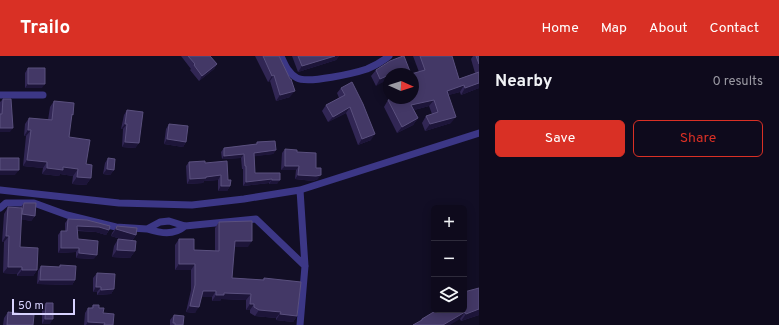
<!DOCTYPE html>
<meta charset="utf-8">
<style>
:root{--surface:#0e0a1c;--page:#1c1829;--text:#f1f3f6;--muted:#9b9aa3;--line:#2e2b3b;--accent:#d93025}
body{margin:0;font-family:Overpass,sans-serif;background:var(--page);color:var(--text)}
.controls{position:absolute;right:12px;bottom:12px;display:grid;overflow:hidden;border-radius:6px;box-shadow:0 2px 10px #0003}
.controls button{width:36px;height:36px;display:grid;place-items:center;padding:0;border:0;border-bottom:1px solid var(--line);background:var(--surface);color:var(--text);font:20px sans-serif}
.compass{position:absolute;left:383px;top:12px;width:36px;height:36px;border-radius:50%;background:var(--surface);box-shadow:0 2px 10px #0003;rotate:93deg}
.scale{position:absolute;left:12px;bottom:10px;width:63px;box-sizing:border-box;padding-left:4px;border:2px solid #d8d2ff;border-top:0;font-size:11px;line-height:14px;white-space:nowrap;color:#d8d2ff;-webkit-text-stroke:3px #120e25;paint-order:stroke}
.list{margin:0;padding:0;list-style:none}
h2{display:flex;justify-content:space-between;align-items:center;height:52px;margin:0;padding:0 16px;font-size:17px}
h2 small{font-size:13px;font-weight:400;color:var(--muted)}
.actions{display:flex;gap:8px;padding:12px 16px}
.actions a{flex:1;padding:9px 0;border:1px solid var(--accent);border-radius:6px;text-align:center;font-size:14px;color:var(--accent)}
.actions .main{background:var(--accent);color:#fff}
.icon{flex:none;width:22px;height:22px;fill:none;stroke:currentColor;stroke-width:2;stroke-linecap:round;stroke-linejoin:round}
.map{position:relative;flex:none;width:479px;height:269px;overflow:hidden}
header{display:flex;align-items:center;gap:24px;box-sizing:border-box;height:56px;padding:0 20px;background:var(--accent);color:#fff}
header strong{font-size:19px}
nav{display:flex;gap:22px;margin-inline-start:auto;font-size:14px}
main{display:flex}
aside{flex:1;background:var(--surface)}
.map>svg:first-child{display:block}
</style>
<header>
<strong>Trailo</strong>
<nav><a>Home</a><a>Map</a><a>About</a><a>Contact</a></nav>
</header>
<main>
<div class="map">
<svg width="479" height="269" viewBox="0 0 479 269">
<rect width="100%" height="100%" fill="#120e25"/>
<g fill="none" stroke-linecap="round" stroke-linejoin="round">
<path stroke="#3c3786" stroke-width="7" d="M 281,0 C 285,9 288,17 297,22 C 308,28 355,17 367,13 C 374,10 383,5 389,0
M 0,39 L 43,39
M 0,134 L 119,147 L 192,149 L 244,143 L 300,134 L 479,77
M 300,134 L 305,210 L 300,269
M 0,152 L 6,147 L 34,147 L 67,159 L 116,171 L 147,173 L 160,166 L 169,165 L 185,170 L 256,163 L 305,210
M 147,173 C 161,177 173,180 185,170"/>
</g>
<path fill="#312654" d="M 181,0 L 210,0 L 217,8 L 214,13 L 199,25 L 190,14 L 191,13 Z
M 255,0 L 279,0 L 290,41 L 276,45 L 270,25 L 268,26 Z
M 292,0 L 339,0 L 336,4 L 298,16 Z
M 413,0 L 452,0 L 459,23 L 475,17 L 471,3 L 473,0 L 479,0 L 479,32 L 461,39 L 460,36 L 448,39 L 451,67 L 425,75 L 422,67 L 426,60 L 432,58 L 429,50 L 414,54 L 418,62 L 413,69 L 397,77 L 384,51 L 388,44 L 413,42 L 413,18 L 389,18 L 376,30 L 371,20 L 376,14 L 411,18 L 419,16 Z
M 28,12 L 42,32 L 25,32 L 25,17 Z
M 341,32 L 371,84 L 358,89 L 346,57 L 328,66 L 322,55 L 326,49 L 339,42 L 337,37 Z
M 3,43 L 10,76 L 0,76 L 0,46 Z
M 54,45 L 73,59 L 71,61 L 69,81 L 86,108 L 91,122 L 86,129 L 72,128 L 73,120 L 60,118 L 59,120 L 42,118 L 43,112 L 23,110 L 26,80 L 24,80 L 25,68 L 29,62 L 48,64 L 50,51 Z
M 127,54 L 139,87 L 135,92 L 122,91 L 123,73 L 121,73 L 124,59 Z
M 169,68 L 186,86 L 183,91 L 164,88 L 166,73 Z
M 257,86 L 276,94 L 273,98 L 254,100 L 255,117 L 280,117 L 277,128 L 269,128 L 269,127 L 243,130 L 243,113 L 242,113 L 241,102 L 222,103 L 221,96 L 224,92 L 256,89 Z
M 285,93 L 297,96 L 316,112 L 318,123 L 313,125 L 295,123 L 296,114 L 281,114 L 282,97 Z
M 108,102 L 114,114 L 110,119 L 103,118 L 105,107 Z
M 189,106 L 205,107 L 228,124 L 230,130 L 227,135 L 218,135 L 218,124 L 204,125 L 203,127 L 187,128 L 186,110 Z
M 24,147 L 35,160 L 31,165 L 21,163 L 20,191 L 37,214 L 33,220 L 17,220 L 17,218 L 3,217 L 4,186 L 2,186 L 4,158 L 8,151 L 20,152 Z
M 68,163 L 109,174 L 106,179 L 96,176 L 77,175 L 78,183 L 94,203 L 76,202 L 76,196 L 58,197 L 58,179 L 61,175 L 65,175 L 65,167 Z
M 219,166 L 248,191 L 234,191 L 232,222 L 262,224 L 264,222 L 297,260 L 293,266 L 276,264 L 276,262 L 255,260 L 250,257 L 250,254 L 246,254 L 246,244 L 221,243 L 220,245 L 212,245 L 212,241 L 201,241 L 195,257 L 186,256 L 191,234 L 191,214 L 175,214 L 175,189 L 179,183 L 194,194 L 215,195 L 215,172 Z
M 117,170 L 136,179 L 132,185 L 135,195 L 130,202 L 112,201 L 114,190 L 118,183 L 124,184 L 111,180 L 112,177 Z
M 60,209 L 75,224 L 72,229 L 37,228 L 38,215 L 41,210 L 59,211 Z
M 97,217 L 114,233 L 111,238 L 97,239 L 97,236 L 93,236 L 93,222 Z
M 479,232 L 479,259 L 461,265 L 460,263 L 420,265 L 422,263 Z
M 46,247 L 50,268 L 42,268 L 42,252 Z
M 93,249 L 99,252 L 113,269 L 84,269 L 85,257 L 88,252 L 91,252 Z
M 8,256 L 33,269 L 3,269 L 4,262 Z
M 174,259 L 183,269 L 170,269 L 170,264 Z"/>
<path fill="#1d1539" d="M 335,0 L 339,0 L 336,4 L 298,16 L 302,10 Z
M 217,8 L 214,13 L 199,25 L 202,20 Z
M 274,19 L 270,25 L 268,26 L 272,20 Z
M 389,19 L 389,23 L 376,30 L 380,23 Z
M 479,27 L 479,32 L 461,39 L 465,32 Z
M 28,28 L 45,28 L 42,32 L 25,32 Z
M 464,29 L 460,36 L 442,41 L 447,35 Z
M 295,35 L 290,41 L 276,45 L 280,39 Z
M 434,44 L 429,50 L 407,56 L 411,49 Z
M 350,51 L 346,57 L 328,66 L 333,61 Z
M 456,61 L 451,67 L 425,75 L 430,68 Z
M 418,62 L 413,69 L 397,77 L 402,71 Z
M 125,68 L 127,68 L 123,73 L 121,73 Z
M 0,72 L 13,72 L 10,76 L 0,76 Z
M 28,74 L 31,74 L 26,80 L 24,80 Z
M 375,78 L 371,84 L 358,89 L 362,83 Z
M 167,83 L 186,86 L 183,91 L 164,88 Z
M 125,86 L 139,87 L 135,92 L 122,91 Z
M 276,94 L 273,98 L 251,101 L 254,97 Z
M 244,98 L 241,102 L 222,103 L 224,100 Z
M 27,104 L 47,106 L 43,112 L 23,110 Z
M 285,110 L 299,110 L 296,114 L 281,114 Z
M 63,111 L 78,113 L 73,120 L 60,118 L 59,120 L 42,118 L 47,112 Z
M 107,113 L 114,114 L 110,119 L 103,118 Z
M 0,114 L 19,114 L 15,119 L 0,119 Z
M 221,119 L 218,124 L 204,125 L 203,127 L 187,128 L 190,123 Z
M 298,119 L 321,119 L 318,123 L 313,125 L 295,123 Z
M 77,121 L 91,122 L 86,129 L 72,128 Z
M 272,123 L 269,127 L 243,130 L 246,126 Z
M 272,124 L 280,124 L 277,128 L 269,128 Z
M 221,130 L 230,130 L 227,135 L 218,135 Z
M 22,158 L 35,160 L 31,165 L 19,163 Z
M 77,170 L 99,171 L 109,174 L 106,179 L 96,176 L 74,174 Z
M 116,173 L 136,179 L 131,186 L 111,180 Z
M 6,180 L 9,180 L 4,186 L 2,186 Z
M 235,185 L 252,185 L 248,191 L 230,191 Z
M 61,192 L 79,192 L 76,196 L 58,197 Z
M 117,194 L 135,195 L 130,202 L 112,201 Z
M 79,197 L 97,199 L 94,203 L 76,202 Z
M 179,208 L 195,208 L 191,214 L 175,214 Z
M 8,211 L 22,211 L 17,218 L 3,217 Z
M 22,214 L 37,214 L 33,220 L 17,220 Z
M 40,224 L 75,224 L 72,229 L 37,228 Z
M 96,231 L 101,231 L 97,236 L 93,236 Z
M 114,233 L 111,238 L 97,239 L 101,234 Z
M 203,235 L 216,235 L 212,241 L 198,241 Z
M 224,237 L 251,238 L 246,244 L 221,243 L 220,245 L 212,245 L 216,239 Z
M 250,248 L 254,248 L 250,254 L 246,254 Z
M 190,250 L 199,251 L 195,257 L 186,256 Z
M 479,253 L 479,259 L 461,265 L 466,258 Z
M 259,254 L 281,256 L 276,262 L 255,260 Z
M 465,256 L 460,263 L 450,269 L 443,269 Z
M 280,258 L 297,260 L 293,266 L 276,264 Z
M 45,263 L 53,263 L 50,268 L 42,268 Z
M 88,266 L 105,267 L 103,269 L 86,269 Z"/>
<path fill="#433866" stroke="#5a507e" d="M 188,0 L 210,0 L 217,8 L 202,20 L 194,9 L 195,8 Z
M 263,0 L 279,0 L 290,23 L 291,23 L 295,35 L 280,39 L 274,19 L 272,20 Z
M 298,0 L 335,0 L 302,10 Z
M 403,0 L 404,0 L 411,18 L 425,14 L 420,0 L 452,0 L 459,23 L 479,16 L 479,27 L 465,32 L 464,29 L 447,35 L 456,61 L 430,68 L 426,60 L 438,56 L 434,44 L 411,49 L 418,62 L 402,71 L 388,44 L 393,42 L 413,42 L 413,18 L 395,18 L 394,16 L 391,18 L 389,18 L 389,19 L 380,23 L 376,14 L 390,5 Z
M 476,0 L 479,0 L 479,8 Z
M 28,12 L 45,12 L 45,28 L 28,28 Z
M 352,26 L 363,48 L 375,78 L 362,83 L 350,51 L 333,61 L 326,49 L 345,39 L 341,32 Z
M 3,43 L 11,43 L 13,72 L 0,72 L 0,58 L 2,58 Z
M 54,45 L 74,47 L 73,59 L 72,58 L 69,81 L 90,84 L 86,108 L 92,109 L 91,122 L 77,121 L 78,113 L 63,111 L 63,114 L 47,112 L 47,106 L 27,104 L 31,74 L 28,74 L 29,62 L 52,64 Z
M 127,54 L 143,56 L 139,87 L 125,86 L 127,68 L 125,68 Z
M 169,68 L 188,70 L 186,86 L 167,83 Z
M 275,85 L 276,94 L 254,97 L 255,117 L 280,117 L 280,124 L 272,124 L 272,123 L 246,126 L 246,110 L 245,110 L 244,98 L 224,100 L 224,92 L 257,88 L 257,86 Z
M 285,93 L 297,94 L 297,96 L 316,97 L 316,112 L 321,112 L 321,119 L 316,120 L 298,119 L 299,110 L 285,110 Z
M 0,102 L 19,102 L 19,114 L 0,114 Z
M 108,102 L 115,103 L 114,114 L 107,113 Z
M 205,105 L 205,107 L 227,105 L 228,124 L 231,124 L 230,130 L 221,130 L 221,119 L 206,121 L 206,122 L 190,123 L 189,106 Z
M 24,147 L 36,147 L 35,160 L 22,158 Z
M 8,151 L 22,152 L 20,191 L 38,192 L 37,214 L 22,214 L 22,211 L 8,211 L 9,180 L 6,180 Z
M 68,163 L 87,164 L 110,170 L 109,174 L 99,171 L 77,170 L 78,183 L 98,185 L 97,199 L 79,197 L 79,192 L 61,192 L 61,175 L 67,175 Z
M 252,165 L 252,185 L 235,185 L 232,222 L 264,224 L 264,222 L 301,226 L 297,260 L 280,258 L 281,256 L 259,254 L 254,251 L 254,248 L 250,248 L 251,238 L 224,237 L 224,239 L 216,239 L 216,235 L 203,235 L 199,251 L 190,250 L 195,229 L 195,208 L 179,208 L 179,183 L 194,183 L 194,194 L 219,195 L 219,166 Z
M 117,170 L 137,172 L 136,179 L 116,173 Z
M 118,183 L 136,185 L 135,195 L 117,194 Z
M 60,209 L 76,210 L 75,224 L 40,224 L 41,210 L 60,211 Z
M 97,217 L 115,218 L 114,233 L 101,234 L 101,231 L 96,231 Z
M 479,232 L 479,253 L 466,258 L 465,256 L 443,269 L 413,269 L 422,264 L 422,263 L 437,254 L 464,254 L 464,236 Z
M 46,247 L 53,247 L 53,263 L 45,263 Z
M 93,249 L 99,249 L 99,252 L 104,252 L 103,257 L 114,258 L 113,269 L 104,269 L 105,267 L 88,266 L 88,252 L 93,252 Z
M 8,256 L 34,259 L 33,269 L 7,269 Z
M 174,259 L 184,260 L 183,269 L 175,269 L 175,267 L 173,267 Z"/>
</svg>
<div class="controls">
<button>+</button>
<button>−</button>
<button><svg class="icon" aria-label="layers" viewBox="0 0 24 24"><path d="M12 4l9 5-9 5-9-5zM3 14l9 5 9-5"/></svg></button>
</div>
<svg class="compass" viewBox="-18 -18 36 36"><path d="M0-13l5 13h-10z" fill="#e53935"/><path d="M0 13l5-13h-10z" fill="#9b9aa3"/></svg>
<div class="scale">50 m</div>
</div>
<aside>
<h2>Nearby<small>0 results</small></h2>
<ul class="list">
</ul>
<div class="actions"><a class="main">Save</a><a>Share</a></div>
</aside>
</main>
